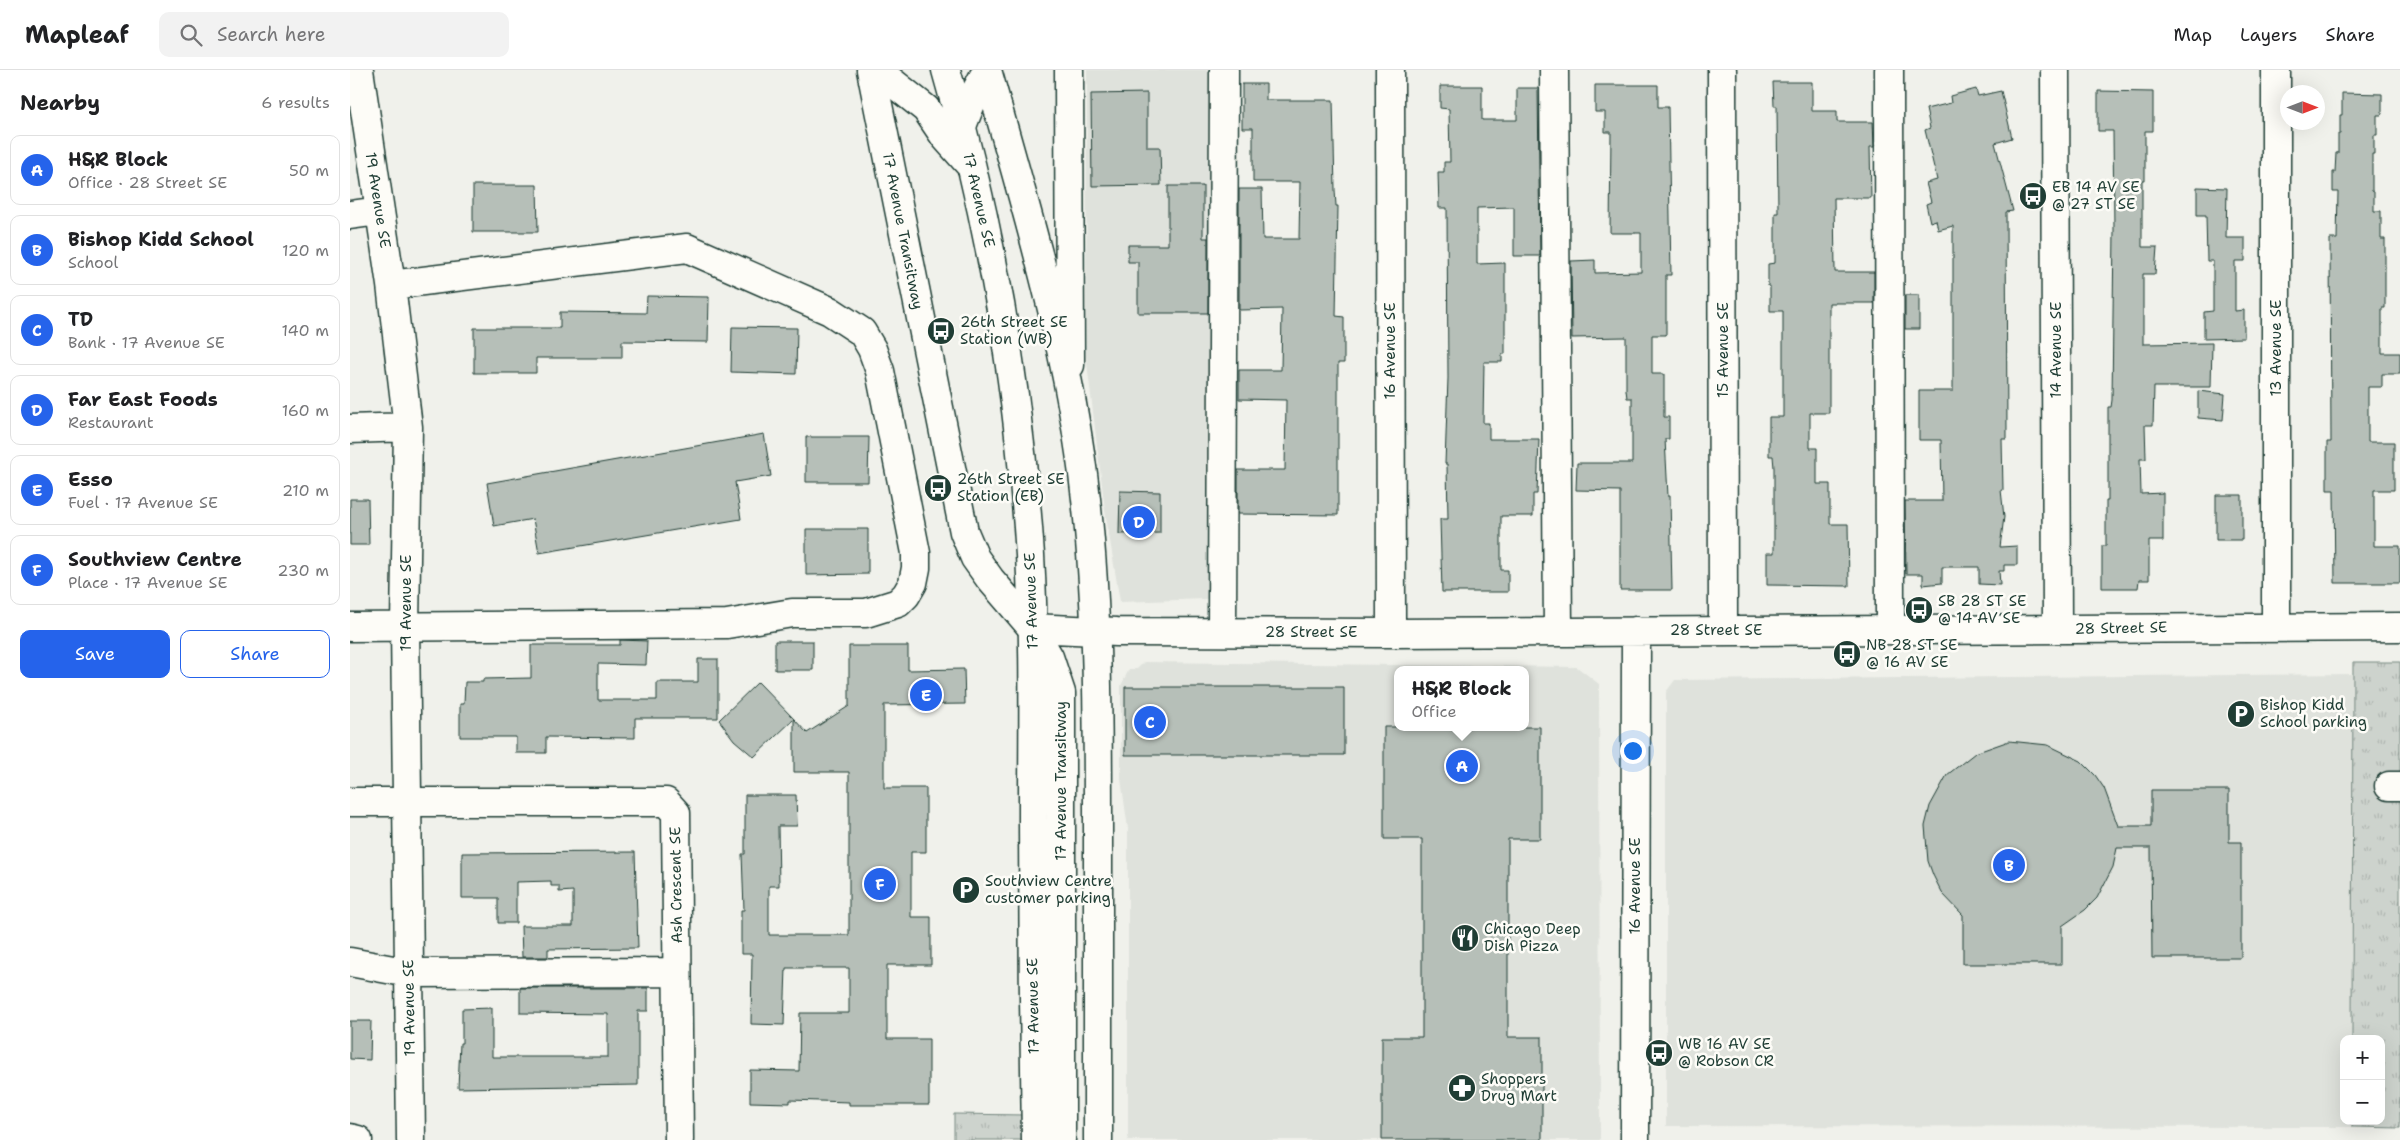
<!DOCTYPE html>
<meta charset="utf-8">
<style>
:root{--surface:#fff;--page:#f2f2f2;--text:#202124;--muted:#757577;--line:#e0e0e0;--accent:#2563eb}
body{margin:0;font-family:"Shantell Sans",sans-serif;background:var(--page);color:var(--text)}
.controls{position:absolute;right:15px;bottom:15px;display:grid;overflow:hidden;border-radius:10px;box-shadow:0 5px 20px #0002}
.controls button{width:45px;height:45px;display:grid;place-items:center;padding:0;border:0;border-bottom:1px solid var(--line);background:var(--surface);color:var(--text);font:25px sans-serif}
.compass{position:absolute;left:1930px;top:15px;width:45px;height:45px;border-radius:50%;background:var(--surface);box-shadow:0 5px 20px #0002;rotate:90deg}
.you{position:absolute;left:1282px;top:680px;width:18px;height:18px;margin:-12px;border:4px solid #fff;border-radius:50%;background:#1a73e8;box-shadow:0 0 0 8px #1a73e833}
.badge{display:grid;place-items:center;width:32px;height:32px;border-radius:50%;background:var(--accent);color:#fff;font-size:16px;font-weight:700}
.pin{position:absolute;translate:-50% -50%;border:2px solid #fff;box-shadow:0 1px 5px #0006}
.popup{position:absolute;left:1044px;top:596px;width:135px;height:65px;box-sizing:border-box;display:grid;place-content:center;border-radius:10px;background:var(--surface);filter:drop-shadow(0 1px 4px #0005);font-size:16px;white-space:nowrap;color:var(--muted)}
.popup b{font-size:19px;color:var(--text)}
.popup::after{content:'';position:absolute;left:50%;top:100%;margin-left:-10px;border:10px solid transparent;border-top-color:var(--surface)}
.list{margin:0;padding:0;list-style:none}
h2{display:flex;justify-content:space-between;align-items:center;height:65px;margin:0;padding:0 20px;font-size:21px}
h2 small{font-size:16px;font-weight:400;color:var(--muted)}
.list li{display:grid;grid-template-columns:32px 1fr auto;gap:15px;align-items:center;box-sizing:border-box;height:70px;margin:0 10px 10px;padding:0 10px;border:1px solid var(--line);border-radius:10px}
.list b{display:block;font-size:19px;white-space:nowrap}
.list p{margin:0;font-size:16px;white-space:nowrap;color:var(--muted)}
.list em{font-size:16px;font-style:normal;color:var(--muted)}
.actions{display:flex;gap:10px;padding:15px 20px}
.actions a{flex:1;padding:11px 0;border:1px solid var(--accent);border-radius:10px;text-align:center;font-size:18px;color:var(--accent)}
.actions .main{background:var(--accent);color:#fff}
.icon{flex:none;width:28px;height:28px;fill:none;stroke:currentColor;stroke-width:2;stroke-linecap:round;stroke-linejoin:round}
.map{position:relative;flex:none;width:2050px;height:1070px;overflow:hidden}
header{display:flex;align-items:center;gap:30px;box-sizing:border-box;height:70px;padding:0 25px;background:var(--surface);border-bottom:1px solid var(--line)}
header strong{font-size:24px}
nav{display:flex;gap:28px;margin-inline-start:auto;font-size:18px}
.search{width:350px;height:45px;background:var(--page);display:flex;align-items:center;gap:12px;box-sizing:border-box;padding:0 18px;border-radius:10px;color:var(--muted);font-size:19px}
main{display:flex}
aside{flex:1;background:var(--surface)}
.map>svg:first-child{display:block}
</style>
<header>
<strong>Mapleaf</strong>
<div class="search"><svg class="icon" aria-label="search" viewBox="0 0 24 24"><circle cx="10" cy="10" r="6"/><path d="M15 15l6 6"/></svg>Search here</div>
<nav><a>Map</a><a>Layers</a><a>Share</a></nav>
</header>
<main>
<aside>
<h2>Nearby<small>6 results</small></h2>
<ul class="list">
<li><span class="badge">A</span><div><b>H&amp;R Block</b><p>Office · 28 Street SE</p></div><em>50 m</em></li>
<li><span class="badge">B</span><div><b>Bishop Kidd School</b><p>School</p></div><em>120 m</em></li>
<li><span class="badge">C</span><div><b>TD</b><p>Bank · 17 Avenue SE</p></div><em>140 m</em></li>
<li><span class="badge">D</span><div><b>Far East Foods</b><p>Restaurant</p></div><em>160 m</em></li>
<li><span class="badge">E</span><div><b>Esso</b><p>Fuel · 17 Avenue SE</p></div><em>210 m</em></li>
<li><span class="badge">F</span><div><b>Southview Centre</b><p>Place · 17 Avenue SE</p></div><em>230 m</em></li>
</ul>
<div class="actions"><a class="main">Save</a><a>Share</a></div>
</aside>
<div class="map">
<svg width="2050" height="1070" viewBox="0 0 2050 1070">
<defs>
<pattern id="grass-tufts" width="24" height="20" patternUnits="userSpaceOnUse" patternTransform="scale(1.25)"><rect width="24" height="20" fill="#cdd3cd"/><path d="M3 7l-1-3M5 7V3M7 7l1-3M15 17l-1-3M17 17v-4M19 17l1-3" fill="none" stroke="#b0b6b1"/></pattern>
</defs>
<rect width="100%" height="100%" fill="#f0f1eb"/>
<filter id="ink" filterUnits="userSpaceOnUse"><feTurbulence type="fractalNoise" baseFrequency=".02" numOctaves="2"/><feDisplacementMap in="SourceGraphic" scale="10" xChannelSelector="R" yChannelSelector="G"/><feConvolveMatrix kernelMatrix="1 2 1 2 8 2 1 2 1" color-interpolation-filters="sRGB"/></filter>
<g filter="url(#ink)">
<path fill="#dfe2dc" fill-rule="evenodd" d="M 737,0 L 874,0 L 885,528 L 770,532 L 755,440 L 736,285 Z
M 794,592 L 1227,597 L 1249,614 L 1250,1070 L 778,1070 L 778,759 L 771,709 L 771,616 L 779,599 L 787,599 ZM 1048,600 L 1176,600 L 1176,657 L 1048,657 Z
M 2003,604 L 2002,969 L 1994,969 L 1994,1051 L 2002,1051 L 2002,1057 L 1316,1056 L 1316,622 L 1325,610 Z"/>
<path fill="url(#grass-tufts)" stroke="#768880" d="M 2003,592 L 2050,592 L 2050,1058 L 2002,1057 L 2002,1051 L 2031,1051 L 2031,969 L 2002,969 Z
M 604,1044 L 675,1045 L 675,1070 L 604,1070 Z"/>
<path fill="#b6bfb8" stroke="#1f3d34" d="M 1423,12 L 1462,12 L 1462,41 L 1487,41 L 1487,52 L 1523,52 L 1524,77 L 1520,77 L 1521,128 L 1484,128 L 1485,202 L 1524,202 L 1524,233 L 1479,233 L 1479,343 L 1460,343 L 1460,378 L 1467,378 L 1467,414 L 1480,414 L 1480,454 L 1498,454 L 1499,516 L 1417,515 L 1417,483 L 1424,483 L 1424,398 L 1423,386 L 1419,386 L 1419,347 L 1433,347 L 1433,241 L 1420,241 L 1420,216 L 1418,216 L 1418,194 L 1425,193 L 1425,143 L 1428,143 L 1427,36 L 1424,36 Z
M 892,14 L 916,14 L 916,30 L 983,30 L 985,120 L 986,136 L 988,136 L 986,246 L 994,247 L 994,293 L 988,293 L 988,445 L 888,444 L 888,400 L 935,400 L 936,330 L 889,329 L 889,300 L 931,300 L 932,239 L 889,240 L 889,119 L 912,119 L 913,169 L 949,169 L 950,112 L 903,112 L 903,58 L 892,58 Z
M 1245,15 L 1308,15 L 1308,37 L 1318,37 L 1321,205 L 1316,205 L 1316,265 L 1302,265 L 1302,304 L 1314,304 L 1314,347 L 1319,347 L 1319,369 L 1315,369 L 1318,426 L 1320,426 L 1322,520 L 1270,520 L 1270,421 L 1226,420 L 1227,393 L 1282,393 L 1282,328 L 1277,328 L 1276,320 L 1276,267 L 1222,268 L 1221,191 L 1245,190 L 1245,203 L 1291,202 L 1291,163 L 1260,163 L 1261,62 L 1255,62 L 1255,42 L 1245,42 Z
M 1090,16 L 1132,16 L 1132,50 L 1167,50 L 1167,18 L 1188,18 L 1190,186 L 1164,186 L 1164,137 L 1127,138 L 1127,194 L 1155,193 L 1155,284 L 1152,284 L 1152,292 L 1134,292 L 1133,353 L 1139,353 L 1139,369 L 1189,369 L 1187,424 L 1183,424 L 1183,446 L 1151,446 L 1151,500 L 1158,500 L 1158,522 L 1092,522 L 1090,449 L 1098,449 L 1097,394 L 1095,394 L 1098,308 L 1097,138 L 1089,138 L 1088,102 L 1094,102 L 1094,92 L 1100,92 L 1099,39 L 1090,38 Z
M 1626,19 L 1628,26 L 1651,21 L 1662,68 L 1645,73 L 1663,141 L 1656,142 L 1657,369 L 1652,369 L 1653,420 L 1651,420 L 1654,447 L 1650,477 L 1667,476 L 1667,495 L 1654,495 L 1654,501 L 1649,501 L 1650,515 L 1629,514 L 1629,497 L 1592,497 L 1592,513 L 1573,515 L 1573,504 L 1556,504 L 1555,431 L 1592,431 L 1591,370 L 1569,370 L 1569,321 L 1603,321 L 1603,156 L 1588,160 L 1586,150 L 1580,152 L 1576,134 L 1581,132 L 1576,113 L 1587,110 L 1575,60 L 1580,58 L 1576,39 L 1601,33 L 1600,26 Z
M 1748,21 L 1803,22 L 1803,61 L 1795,61 L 1795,110 L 1792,110 L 1792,177 L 1807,177 L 1805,204 L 1793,204 L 1793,274 L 1862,273 L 1861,317 L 1804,317 L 1803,355 L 1795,355 L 1796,389 L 1790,389 L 1791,424 L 1813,423 L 1813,471 L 1799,471 L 1799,510 L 1789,510 L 1788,518 L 1752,518 L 1752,476 L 1756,476 L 1756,431 L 1758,431 L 1758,337 L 1761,337 L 1762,330 L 1764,160 L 1763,61 L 1748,61 Z
M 797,23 L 797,77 L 810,77 L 811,115 L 742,116 L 741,24 Z
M 1992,23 L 2032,24 L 2032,45 L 2027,45 L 2027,65 L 2024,65 L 2024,84 L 2022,84 L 2022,121 L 2024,122 L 2024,141 L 2031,141 L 2031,169 L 2035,169 L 2035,238 L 2032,238 L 2032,283 L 2050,283 L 2050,304 L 2032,304 L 2032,317 L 2018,317 L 2018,372 L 2044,372 L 2044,420 L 2024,420 L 2024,476 L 2050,476 L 2050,513 L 1985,513 L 1984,420 L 1977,420 L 1977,372 L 1981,372 L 1980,169 L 1987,169 L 1988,122 L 1983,122 L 1983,102 L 1985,102 L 1986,83 L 1988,83 L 1988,64 L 1990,64 L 1990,45 L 1992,45 Z
M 123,115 L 187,115 L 188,162 L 123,162 Z
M 818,116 L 853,116 L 853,168 L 858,168 L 858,243 L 788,243 L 788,192 L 778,192 L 778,175 L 818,175 Z
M 1847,117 L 1877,118 L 1876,168 L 1895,168 L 1895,191 L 1885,191 L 1885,241 L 1894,240 L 1894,268 L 1854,269 L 1854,242 L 1863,241 L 1863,191 L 1857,191 L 1856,145 L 1847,145 Z
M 1555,225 L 1569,225 L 1569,259 L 1555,259 Z
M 297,226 L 359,227 L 358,272 L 272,271 L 272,288 L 186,288 L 186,303 L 124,303 L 124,258 L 210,258 L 210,242 L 296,243 Z
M 382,257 L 447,258 L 446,304 L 381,302 Z
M 1848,321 L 1875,324 L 1873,350 L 1848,348 Z
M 414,364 L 421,406 L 385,412 L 391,449 L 189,483 L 183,449 L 144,456 L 137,413 Z
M 456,367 L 519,367 L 518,412 L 456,412 Z
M 770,421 L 810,422 L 810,463 L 769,464 Z
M 1866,425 L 1892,425 L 1892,470 L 1866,470 Z
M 0,429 L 18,429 L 19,475 L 0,475 Z
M 456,459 L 518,459 L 518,504 L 456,505 Z
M 270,570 L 297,571 L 296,595 L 248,594 L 248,630 L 307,630 L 307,612 L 348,612 L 348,589 L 368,589 L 368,648 L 285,648 L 285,668 L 196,667 L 196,683 L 166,683 L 166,667 L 110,667 L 110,634 L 114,634 L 115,612 L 133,612 L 133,609 L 181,608 L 181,575 L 270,575 Z
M 425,571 L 463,571 L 463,600 L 425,600 Z
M 499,576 L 558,576 L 558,600 L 614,599 L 615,634 L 534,635 L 534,718 L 576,718 L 576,782 L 561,782 L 561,847 L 581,847 L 581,895 L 537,895 L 537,969 L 579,969 L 579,1035 L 499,1035 L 499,1032 L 440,1030 L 440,1033 L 400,1032 L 400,1000 L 449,1001 L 450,943 L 499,943 L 499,898 L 436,898 L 434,955 L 401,954 L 402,884 L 391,884 L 391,840 L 394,840 L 392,784 L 395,784 L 395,725 L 446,725 L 447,756 L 428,756 L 429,816 L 419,816 L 419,865 L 499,865 L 499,702 L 444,702 L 444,649 L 457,663 L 499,636 Z
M 408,612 L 444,649 L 404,687 L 384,670 L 369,650 Z
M 775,617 L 994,617 L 994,685 L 775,685 Z
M 1034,657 L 1190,657 L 1190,769 L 1158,769 L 1158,967 L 1192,967 L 1192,1070 L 1032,1070 L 1032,967 L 1072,967 L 1072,769 L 1034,769 Z
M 1659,671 L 1698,675 L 1731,691 L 1745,705 L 1754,718 L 1768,756 L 1801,756 L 1801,720 L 1879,720 L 1879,772 L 1891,772 L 1891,888 L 1802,888 L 1801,778 L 1767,778 L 1763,797 L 1747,828 L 1735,840 L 1712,856 L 1712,894 L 1613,894 L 1613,845 L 1592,823 L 1583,805 L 1578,791 L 1575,756 L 1580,736 L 1597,705 L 1625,683 Z
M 285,782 L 288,878 L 198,879 L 198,887 L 172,887 L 171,856 L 223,856 L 223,821 L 209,822 L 209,816 L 201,816 L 201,811 L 166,812 L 166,853 L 148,853 L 148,828 L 112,828 L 112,783 Z
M 170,918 L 298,918 L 298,941 L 288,941 L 288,1015 L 108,1018 L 110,973 L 112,973 L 112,939 L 142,938 L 142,987 L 258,987 L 258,944 L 170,943 Z
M 0,951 L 21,951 L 20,990 L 0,989 Z"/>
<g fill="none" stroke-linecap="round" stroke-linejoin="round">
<defs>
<path id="minor" d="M 9,0 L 41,215 L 58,357 L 55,556 L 61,1070
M 521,0 L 614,462 L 625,488 L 640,509 L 682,558 L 699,587 L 711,623 L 711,1070
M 719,0 L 720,295
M 1040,0 L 1041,563
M 1204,0 L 1208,562
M 1372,0 L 1373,559
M 1539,0 L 1540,559
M 1705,0 L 1707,559
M 612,56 L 625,23 L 637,0
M 0,145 L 29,141
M 0,359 L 58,357
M 0,557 L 377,554 L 442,543 L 516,543 L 548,533 L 556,525 L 563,513 L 566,498 L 566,483 L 530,301 L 522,279 L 512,262 L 480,241 L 337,178 L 41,215
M 1926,557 L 1926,0
M 682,558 L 767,562 L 1041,563 L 2050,557
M 872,562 L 874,0
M 2039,716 L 2050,716
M 0,732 L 316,732 L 326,743 L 329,1070
M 0,892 L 59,903 L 327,902
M 0,1068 L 8,1070
M 1285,1070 L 1286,561"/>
<path id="major" d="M 527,0 L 576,39 L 595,67 L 619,94
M 596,0 C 642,158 669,321 680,485 C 685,573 683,662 683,750 C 683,857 684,963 686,1070
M 637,0 C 677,141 720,283 736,429 C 748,539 748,650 748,760 C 748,863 748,967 748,1070"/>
</defs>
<use href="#minor" stroke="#1f3d34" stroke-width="31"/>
<use href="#major" stroke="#1f3d34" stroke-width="31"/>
<use href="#minor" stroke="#fdfcf7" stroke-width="28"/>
<use href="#major" stroke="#fdfcf7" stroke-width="28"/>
</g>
</g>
<defs>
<symbol id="bus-disc" viewBox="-11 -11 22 22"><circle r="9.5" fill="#1f3d34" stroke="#fdfcf7"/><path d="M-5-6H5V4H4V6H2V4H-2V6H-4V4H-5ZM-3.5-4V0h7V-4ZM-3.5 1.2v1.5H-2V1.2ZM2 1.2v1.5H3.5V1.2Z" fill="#fff"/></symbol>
<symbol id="parking-disc" viewBox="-11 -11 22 22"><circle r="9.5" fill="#1f3d34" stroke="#fdfcf7"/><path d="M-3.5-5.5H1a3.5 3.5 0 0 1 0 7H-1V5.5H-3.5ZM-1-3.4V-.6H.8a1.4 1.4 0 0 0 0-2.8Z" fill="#fff"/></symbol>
<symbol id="restaurant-disc" viewBox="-11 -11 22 22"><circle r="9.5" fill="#1f3d34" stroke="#fdfcf7"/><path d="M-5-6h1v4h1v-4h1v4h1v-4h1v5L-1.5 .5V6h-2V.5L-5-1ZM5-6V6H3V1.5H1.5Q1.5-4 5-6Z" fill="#fff"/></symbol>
<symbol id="pharmacy-disc" viewBox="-11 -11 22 22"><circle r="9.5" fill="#1f3d34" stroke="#fdfcf7"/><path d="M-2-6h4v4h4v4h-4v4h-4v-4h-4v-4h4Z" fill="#fff"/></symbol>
</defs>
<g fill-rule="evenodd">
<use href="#bus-disc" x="1667" y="110" width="32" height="32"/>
<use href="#bus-disc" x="575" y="245" width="32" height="32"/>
<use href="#bus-disc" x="572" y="402" width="32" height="32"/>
<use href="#bus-disc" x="1553" y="524" width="32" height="32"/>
<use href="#bus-disc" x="1481" y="568" width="32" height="32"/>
<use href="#parking-disc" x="1875" y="628" width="32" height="32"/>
<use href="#parking-disc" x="600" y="804" width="32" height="32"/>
<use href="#restaurant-disc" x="1099" y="852" width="32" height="32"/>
<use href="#bus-disc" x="1293" y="967" width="32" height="32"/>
<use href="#pharmacy-disc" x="1096" y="1002" width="32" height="32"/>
</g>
<g text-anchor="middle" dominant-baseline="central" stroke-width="5" stroke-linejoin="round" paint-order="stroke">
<g font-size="15" fill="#1f3d34" stroke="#fdfcf7" text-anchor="start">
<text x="1702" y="117">EB 14 AV SE<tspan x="1702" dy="17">@ 27 ST SE</tspan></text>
<text x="610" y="252">26th Street SE<tspan x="610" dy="17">Station (WB)</tspan></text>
<text x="607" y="409">26th Street SE<tspan x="607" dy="17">Station (EB)</tspan></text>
<text x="1588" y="531">SB 28 ST SE<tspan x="1588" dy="17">@ 14 AV SE</tspan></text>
<text x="1516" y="575">NB 28 ST SE<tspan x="1516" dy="17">@ 16 AV SE</tspan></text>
<text x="1910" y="635">Bishop Kidd<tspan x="1910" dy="17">School parking</tspan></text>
<text x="635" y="811">Southview Centre<tspan x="635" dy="17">customer parking</tspan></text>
<text x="1134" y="859">Chicago Deep<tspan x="1134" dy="17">Dish Pizza</tspan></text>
<text x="1328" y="974">WB 16 AV SE<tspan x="1328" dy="17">@ Robson CR</tspan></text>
<text x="1131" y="1009">Shoppers<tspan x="1131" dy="17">Drug Mart</tspan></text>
</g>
<g font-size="15" fill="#1f3d34" stroke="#fdfcf7">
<text transform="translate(28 130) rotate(81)">19 Avenue SE</text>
<text transform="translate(629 130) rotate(77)">17 Avenue SE</text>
<text transform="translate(553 161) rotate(79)">17 Avenue Transitway</text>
<text transform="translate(1926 278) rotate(-90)">13 Avenue SE</text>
<text transform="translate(1373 280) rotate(-90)">15 Avenue SE</text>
<text transform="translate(1706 280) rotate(-90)">14 Avenue SE</text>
<text transform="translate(1040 281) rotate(-90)">16 Avenue SE</text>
<text transform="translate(681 531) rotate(-92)">17 Avenue SE</text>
<text transform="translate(56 533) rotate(-90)">19 Avenue SE</text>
<text transform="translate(1771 558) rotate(-1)">28 Street SE</text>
<text x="1366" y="560">28 Street SE</text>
<text x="961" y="562">28 Street SE</text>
<text transform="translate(711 711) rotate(-90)">17 Avenue Transitway</text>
<text transform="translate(326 815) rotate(-91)">Ash Crescent SE</text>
<text transform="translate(1285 816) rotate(-90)">16 Avenue SE</text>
<text transform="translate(683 936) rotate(-91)">17 Avenue SE</text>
<text transform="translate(59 938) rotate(-91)">19 Avenue SE</text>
</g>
</g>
</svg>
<div class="controls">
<button>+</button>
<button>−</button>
</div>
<svg class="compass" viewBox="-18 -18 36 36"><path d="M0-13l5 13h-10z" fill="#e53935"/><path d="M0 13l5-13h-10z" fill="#757577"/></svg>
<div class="you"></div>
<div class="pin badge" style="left:1112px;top:696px">A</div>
<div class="popup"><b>H&amp;R Block</b>Office</div>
<div class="pin badge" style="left:1659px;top:795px">B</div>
<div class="pin badge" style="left:800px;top:652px">C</div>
<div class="pin badge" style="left:789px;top:452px">D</div>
<div class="pin badge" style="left:576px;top:625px">E</div>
<div class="pin badge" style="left:530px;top:814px">F</div>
</div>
</main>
